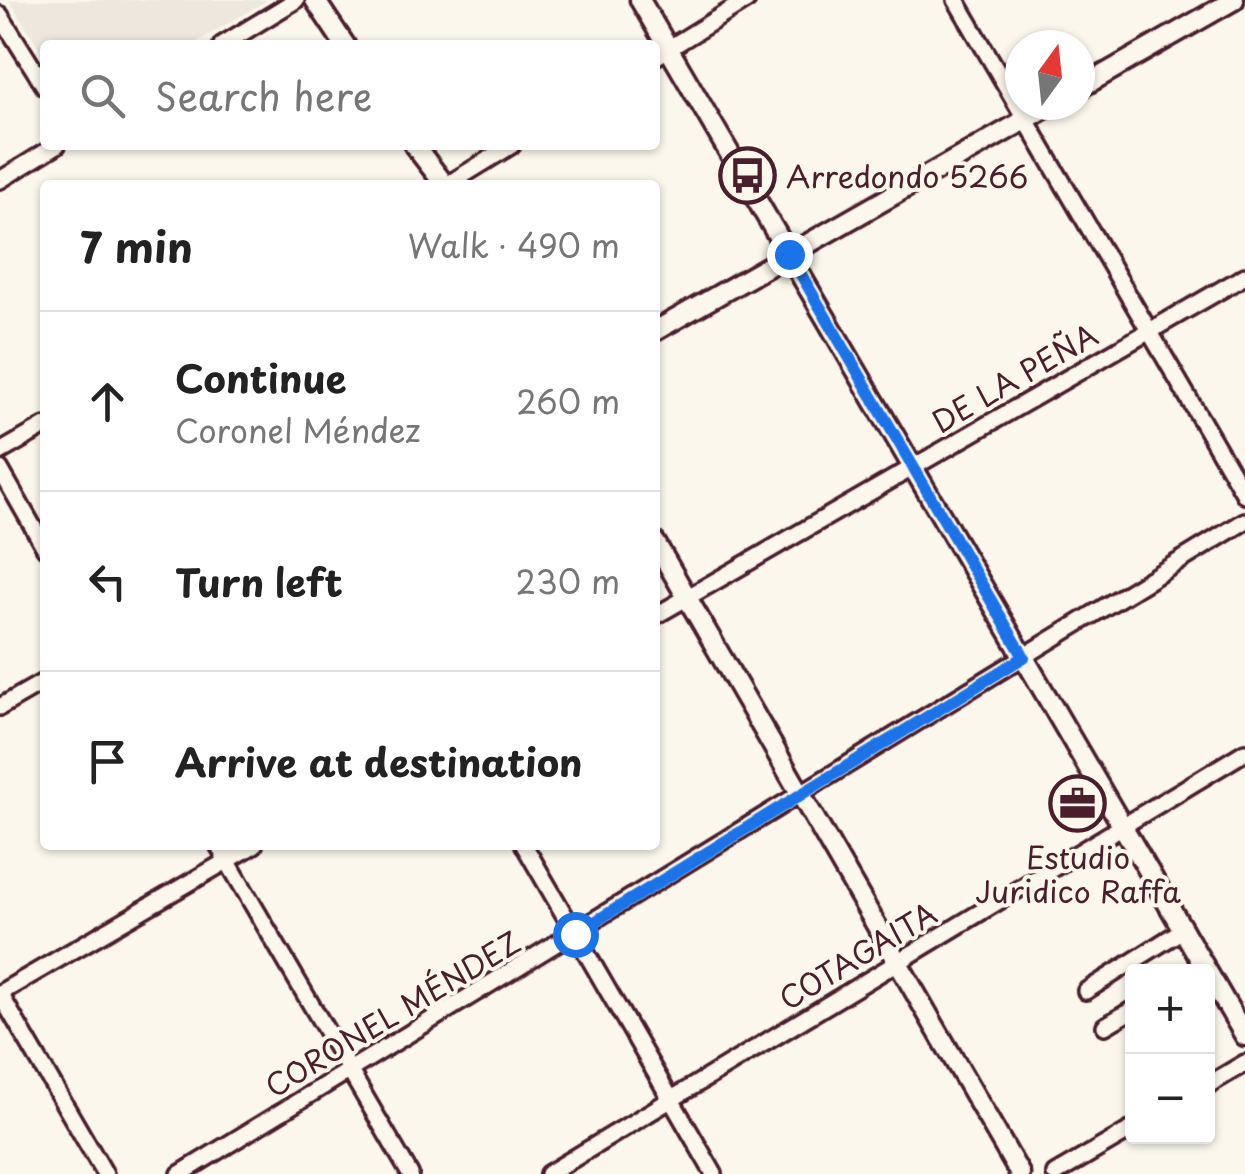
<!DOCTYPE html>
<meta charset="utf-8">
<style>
:root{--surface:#fff;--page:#f2f2f2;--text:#222;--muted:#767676;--line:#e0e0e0}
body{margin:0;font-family:"Playpen Sans",sans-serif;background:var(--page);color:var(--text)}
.controls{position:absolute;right:30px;bottom:30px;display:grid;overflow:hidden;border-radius:10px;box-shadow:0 2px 8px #0004}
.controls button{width:90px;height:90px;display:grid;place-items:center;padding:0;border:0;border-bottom:2px solid var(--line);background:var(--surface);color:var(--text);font:50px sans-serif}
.compass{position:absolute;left:1005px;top:30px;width:90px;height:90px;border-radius:50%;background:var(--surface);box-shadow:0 2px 8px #0004;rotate:15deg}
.stop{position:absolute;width:30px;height:30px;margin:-22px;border:8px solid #1a73e8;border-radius:50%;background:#fff}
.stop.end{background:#1a73e8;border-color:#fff;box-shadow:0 2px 10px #0008}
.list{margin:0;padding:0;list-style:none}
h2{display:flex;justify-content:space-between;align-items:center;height:130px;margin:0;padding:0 40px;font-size:42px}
h2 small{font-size:32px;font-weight:400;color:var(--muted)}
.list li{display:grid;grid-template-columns:65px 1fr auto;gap:30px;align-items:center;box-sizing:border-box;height:180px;padding:0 40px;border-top:2px solid var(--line)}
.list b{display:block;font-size:38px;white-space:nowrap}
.list p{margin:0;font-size:32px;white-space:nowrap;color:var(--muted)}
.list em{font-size:32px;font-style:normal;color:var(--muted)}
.icon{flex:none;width:55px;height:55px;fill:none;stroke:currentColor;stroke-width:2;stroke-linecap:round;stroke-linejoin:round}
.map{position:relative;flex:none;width:1245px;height:1174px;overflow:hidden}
.search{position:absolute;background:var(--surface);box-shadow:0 2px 8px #0004;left:40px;top:40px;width:620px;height:110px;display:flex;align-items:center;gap:25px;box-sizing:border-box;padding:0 35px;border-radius:10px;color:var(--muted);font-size:38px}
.panel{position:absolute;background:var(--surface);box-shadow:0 2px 8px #0004;left:40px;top:180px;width:620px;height:670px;border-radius:10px}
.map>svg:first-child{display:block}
</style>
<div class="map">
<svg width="1245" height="1174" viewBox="0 0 1245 1174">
<rect width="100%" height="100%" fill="#fbf7ec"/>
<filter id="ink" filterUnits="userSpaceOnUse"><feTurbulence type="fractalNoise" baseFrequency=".01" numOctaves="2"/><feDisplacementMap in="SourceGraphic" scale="20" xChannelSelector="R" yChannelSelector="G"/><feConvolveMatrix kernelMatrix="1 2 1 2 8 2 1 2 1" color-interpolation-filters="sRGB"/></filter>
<g filter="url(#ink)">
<path fill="#eee7de" d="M 9,0 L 268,0 L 192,45 L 45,45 L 45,57 Z"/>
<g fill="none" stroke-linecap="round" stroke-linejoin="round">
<defs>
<path id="minor" d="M 956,0 L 1245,495
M 0,15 L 45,87
M 222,45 L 296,0
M 655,57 L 747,0
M 0,180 L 57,145
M 447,185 L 512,145
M 0,452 L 45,426
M 0,469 L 45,548
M 655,616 L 1245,276
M 0,707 L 45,681
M 218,845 L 410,1174
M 524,845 L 714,1174
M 1086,991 L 1184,929
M 0,993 L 254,845
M 0,994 L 105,1174
M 1105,1026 L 1132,1010
M 1208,1085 L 1245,1063
M 180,1174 L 1245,521
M 548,1174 L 1245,752
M 1055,1174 L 1132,1129"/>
<path id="tertiary" d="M 315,0 L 345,45
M 640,0 L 1245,1036
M 1080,88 L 1234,0
M 414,145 L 445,185
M 655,331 L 1051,105
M 655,542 L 1020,1174"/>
</defs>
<use href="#minor" stroke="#4a1f2b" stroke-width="22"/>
<use href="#tertiary" stroke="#4a1f2b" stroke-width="25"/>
<use href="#minor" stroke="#fbf7ec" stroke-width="15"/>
<use href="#tertiary" stroke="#fbf7ec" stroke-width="18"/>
</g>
</g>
<g fill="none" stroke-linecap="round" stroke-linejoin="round" filter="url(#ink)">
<path stroke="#1a73e8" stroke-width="12" d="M 575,934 L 1024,657 L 789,254"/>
</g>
<defs>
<symbol id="bus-ring" viewBox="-11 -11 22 22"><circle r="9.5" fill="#fbf7ec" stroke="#4a1f2b" stroke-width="1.5"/><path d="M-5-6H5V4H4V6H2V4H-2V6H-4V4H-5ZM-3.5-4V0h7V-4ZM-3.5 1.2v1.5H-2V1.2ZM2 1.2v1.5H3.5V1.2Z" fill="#4a1f2b"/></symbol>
<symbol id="office-ring" viewBox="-11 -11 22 22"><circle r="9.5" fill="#fbf7ec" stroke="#4a1f2b" stroke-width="1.5"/><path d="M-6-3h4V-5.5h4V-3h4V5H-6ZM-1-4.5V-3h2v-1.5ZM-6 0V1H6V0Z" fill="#4a1f2b"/></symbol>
</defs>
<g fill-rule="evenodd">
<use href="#bus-ring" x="716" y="144" width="63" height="63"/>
<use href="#office-ring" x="1046" y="772" width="63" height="63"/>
</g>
<g text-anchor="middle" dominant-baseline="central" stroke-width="8" stroke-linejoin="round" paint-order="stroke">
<g font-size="30" fill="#4a1f2b" stroke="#fbf7ec" text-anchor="start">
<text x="786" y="175">Arredondo 5266</text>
<text x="1078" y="856" text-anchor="middle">Estudio<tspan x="1078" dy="34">Juridico Raffa</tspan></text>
</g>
<g font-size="30" fill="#4a1f2b" stroke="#fbf7ec">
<text transform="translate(1014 377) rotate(-30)">DE LA PEÑA</text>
<text transform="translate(857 955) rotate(-31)">COTAGAITA</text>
<text transform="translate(392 1013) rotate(-31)">CORONEL MÉNDEZ</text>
</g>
</g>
</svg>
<div class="controls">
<button>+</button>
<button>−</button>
</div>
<svg class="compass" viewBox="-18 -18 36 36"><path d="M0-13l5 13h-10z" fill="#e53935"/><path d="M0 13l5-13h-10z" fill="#767676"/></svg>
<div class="stop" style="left:575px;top:934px"></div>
<div class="stop end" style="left:789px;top:254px"></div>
<div class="search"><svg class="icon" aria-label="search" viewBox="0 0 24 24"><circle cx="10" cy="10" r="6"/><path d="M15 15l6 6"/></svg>Search here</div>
<section class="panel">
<h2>7 min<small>Walk · 490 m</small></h2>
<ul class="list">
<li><svg class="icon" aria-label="ahead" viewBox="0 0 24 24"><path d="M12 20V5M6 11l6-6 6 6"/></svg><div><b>Continue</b><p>Coronel Méndez</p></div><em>260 m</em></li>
<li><svg class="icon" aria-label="left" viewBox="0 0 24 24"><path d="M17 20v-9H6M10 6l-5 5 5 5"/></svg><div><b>Turn left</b></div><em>230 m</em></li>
<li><svg class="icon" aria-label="arrive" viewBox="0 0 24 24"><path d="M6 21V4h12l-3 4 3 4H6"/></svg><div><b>Arrive at destination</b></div></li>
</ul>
</section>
</div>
